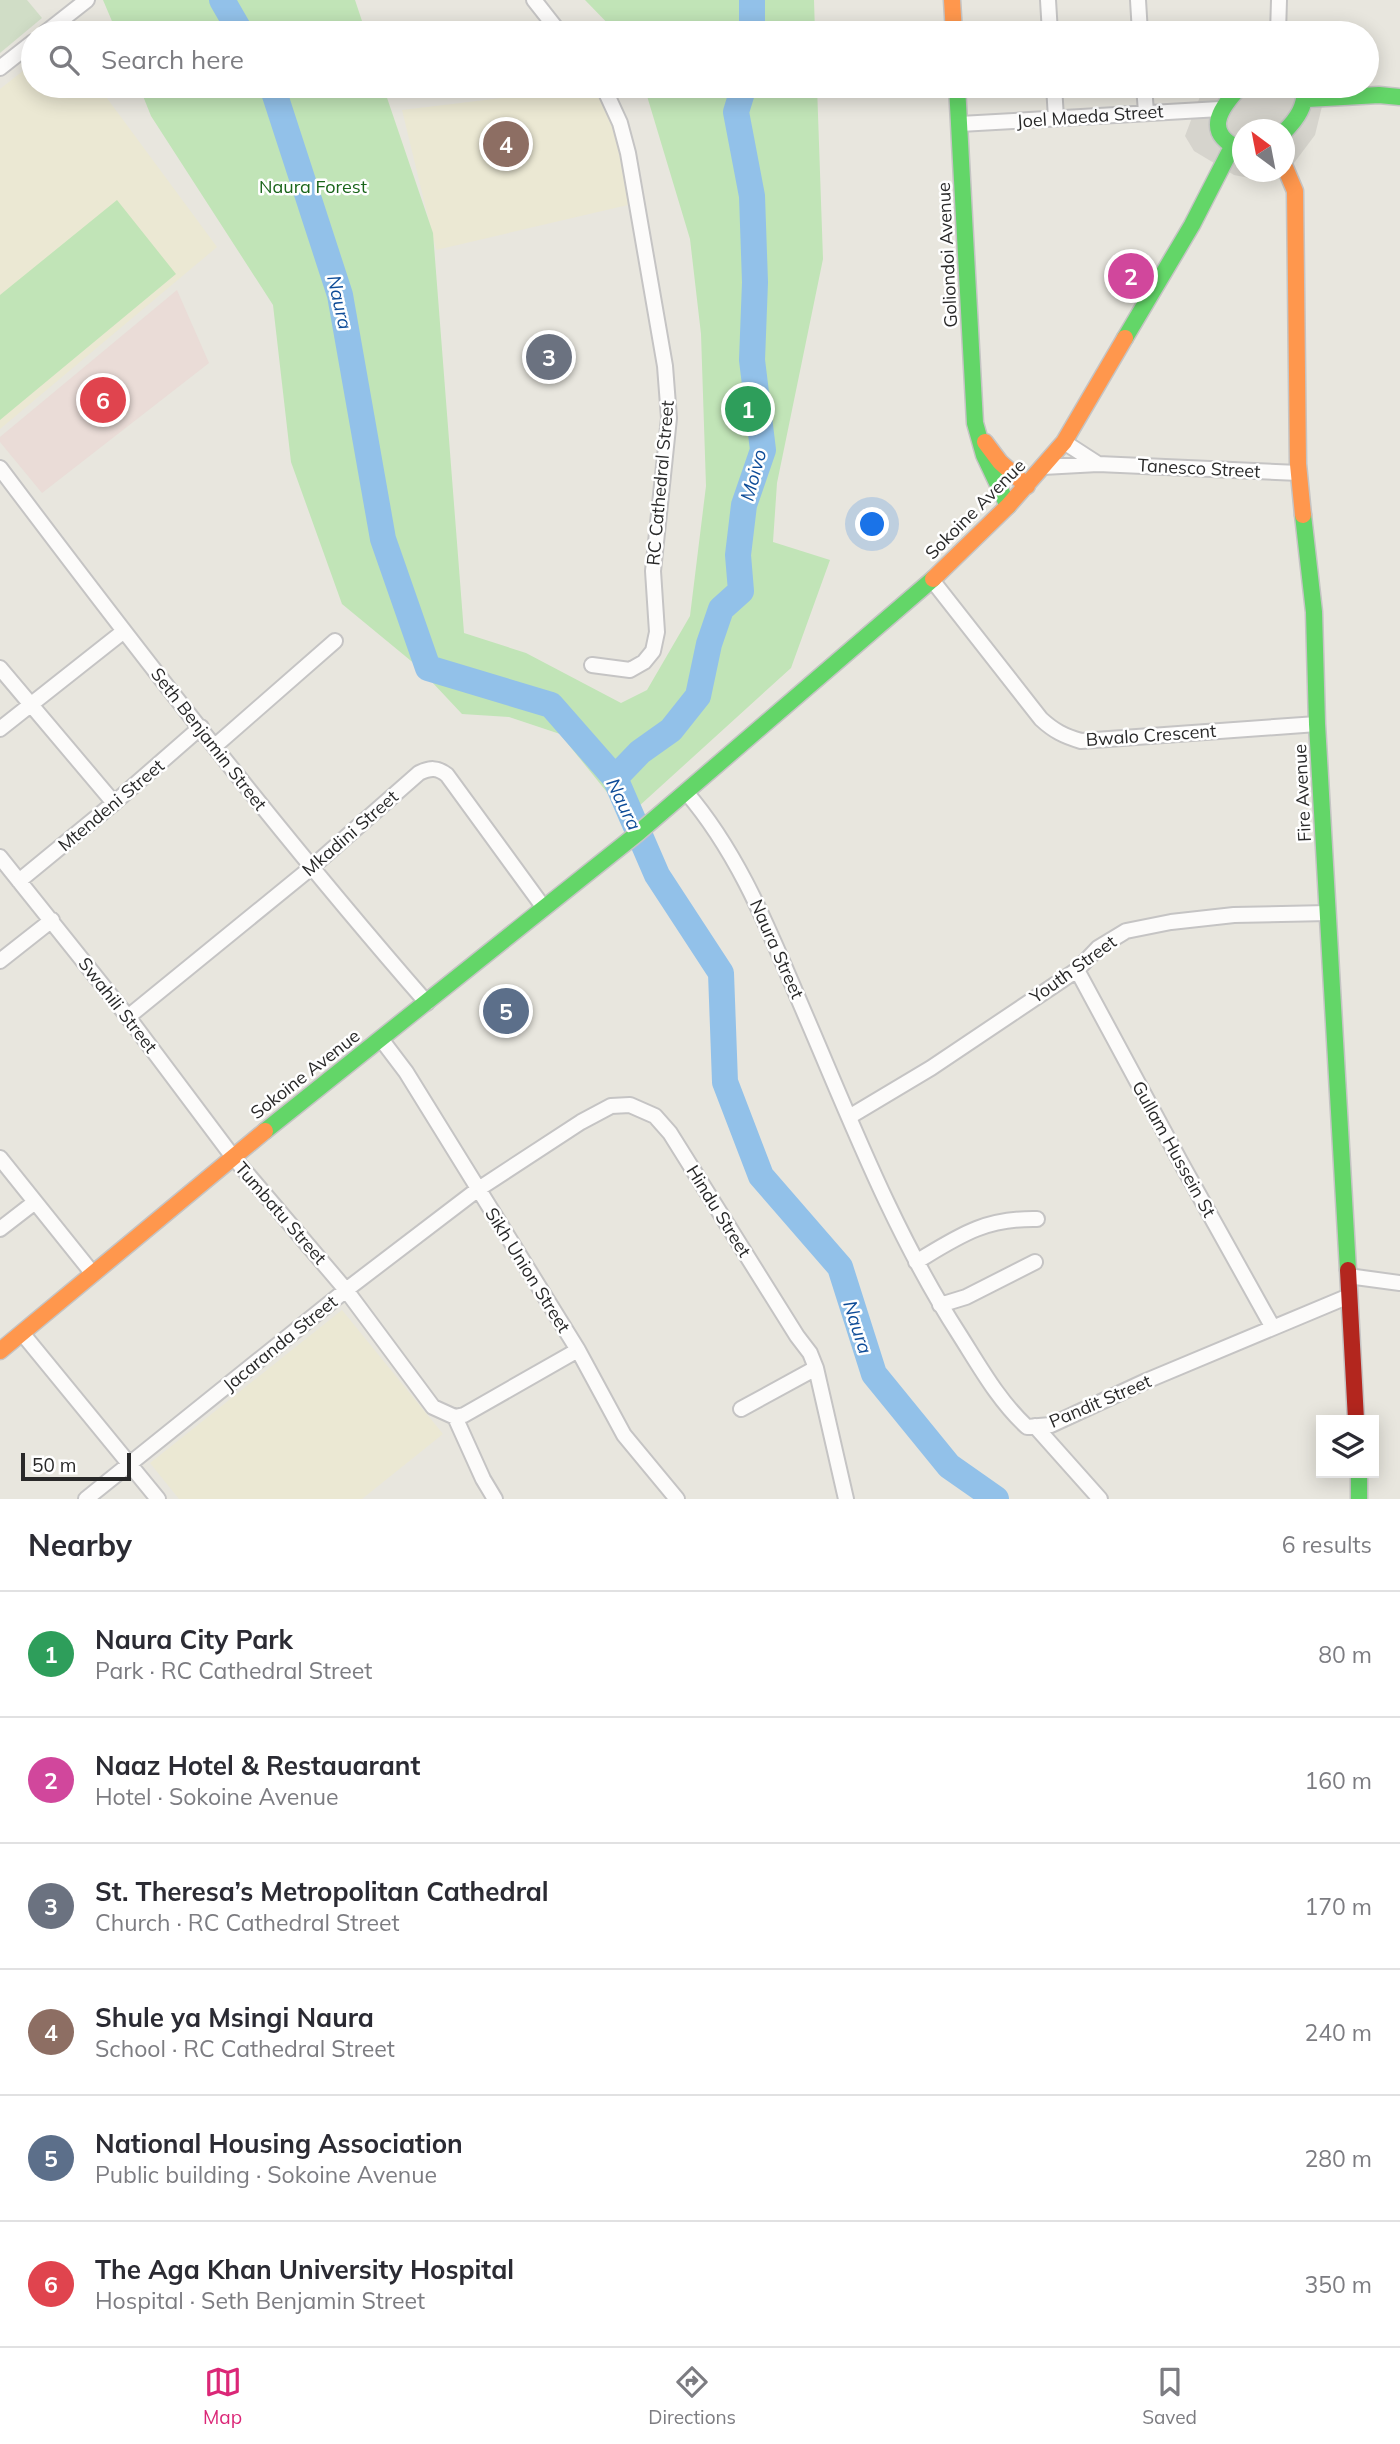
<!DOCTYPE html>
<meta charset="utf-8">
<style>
:root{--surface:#fff;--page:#f2f2f3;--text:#2b2b33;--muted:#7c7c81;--line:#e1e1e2;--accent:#db2777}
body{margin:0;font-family:Mulish,sans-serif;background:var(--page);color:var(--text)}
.controls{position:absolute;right:21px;bottom:21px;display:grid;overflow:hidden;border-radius:0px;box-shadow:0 4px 18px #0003}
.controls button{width:63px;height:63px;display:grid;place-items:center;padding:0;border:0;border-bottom:2px solid var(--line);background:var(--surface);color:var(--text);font:35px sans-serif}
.compass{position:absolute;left:1232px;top:119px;width:63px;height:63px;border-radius:50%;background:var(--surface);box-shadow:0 4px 18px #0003;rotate:328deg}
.scale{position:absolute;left:21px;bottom:18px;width:110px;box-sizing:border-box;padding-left:7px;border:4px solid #292929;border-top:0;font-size:19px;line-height:24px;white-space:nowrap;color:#292929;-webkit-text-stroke:5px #fff;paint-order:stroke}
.you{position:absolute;left:873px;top:525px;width:24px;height:24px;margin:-18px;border:5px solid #fff;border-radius:50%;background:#1a73e8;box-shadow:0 0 0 10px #1a73e833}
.badge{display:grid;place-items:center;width:46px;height:46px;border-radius:50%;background:var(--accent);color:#fff;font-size:23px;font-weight:700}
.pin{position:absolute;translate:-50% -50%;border:4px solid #fff;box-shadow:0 2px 7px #0006}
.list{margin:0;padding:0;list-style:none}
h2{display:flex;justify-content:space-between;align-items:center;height:91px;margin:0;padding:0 28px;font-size:30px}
h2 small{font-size:23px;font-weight:400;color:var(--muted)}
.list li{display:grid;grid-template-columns:46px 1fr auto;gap:21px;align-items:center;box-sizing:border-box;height:126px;padding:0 28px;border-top:2px solid var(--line)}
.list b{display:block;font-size:26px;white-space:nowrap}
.list p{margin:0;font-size:23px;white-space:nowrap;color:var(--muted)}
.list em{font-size:23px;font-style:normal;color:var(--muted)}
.icon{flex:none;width:38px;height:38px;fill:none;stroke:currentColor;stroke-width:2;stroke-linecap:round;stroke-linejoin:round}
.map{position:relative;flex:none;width:1400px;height:1499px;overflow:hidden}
.search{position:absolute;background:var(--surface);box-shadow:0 4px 18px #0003;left:21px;right:21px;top:21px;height:77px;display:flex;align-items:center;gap:18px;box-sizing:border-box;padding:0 24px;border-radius:38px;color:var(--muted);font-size:26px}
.sheet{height:847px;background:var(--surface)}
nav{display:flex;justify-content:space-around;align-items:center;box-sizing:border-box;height:98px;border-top:2px solid var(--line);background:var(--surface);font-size:19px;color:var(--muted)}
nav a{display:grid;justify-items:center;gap:4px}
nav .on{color:var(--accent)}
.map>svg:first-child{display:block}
</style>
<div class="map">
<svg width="1400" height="1499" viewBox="0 0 1400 1499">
<rect width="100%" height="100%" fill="#e8e6de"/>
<path fill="#ebe8d3" d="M 33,63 L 33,86 L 98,86 L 217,247 L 0,429 L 0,89 Z
M 594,87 L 603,91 L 613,112 L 632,204 L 436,250 L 402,110 Z
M 342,1310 L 443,1434 L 362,1499 L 179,1499 L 150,1463 Z"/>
<path fill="#eadcd7" d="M 177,290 L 209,363 L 42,493 L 0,442 L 0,437 Z"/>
<path fill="#c1e4b7" d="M 103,0 L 355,0 L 366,33 L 117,33 Z
M 585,0 L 814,0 L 815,33 L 617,33 Z
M 139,86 L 383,86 L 433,233 L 464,633 L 526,653 L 621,703 L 647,690 L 690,616 L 706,486 L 701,334 L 690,239 L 644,86 L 817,86 L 823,259 L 777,483 L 773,542 L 830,560 L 791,668 L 627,817 L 560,734 L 509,717 L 462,714 L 416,665 L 342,604 L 291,462 L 273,305 L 151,116 Z
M 117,200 L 176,274 L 0,420 L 0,295 Z"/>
<path fill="#d0ddc6" d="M 0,0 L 27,0 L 42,18 L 0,53 Z"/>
<path fill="#d6d4cd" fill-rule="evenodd" d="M 1204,86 L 1327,86 L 1315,135 L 1288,171 L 1269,182 L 1234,175 L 1194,151 L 1185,136 ZM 1242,130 L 1284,130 L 1284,172 L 1242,172 Z"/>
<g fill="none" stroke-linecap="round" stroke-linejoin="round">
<path stroke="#92c1e9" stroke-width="26" d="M 222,0 L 241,33
M 752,0 L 752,33
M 272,86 L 340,295 L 383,539 L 428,668 L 551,705 L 615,778 L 657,875 L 721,973 L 725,1082 L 761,1176 L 840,1267 L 874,1374 L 949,1466 L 996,1499
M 615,778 L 640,752 L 671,730 L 698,696 L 709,644 L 721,609 L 741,591 L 738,555 L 744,505 L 763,450 L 752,360 L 755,282 L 752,196 L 736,112 L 744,86"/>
<defs>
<path id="street" d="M 534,0 L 560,33
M 1048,0 L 1050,33
M 1138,0 L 1140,33
M 45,33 L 87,0
M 1278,33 L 1279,0
M 0,68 L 33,42
M 1054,86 L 1056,118
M 1144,86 L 1146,112
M 960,124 L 1220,109
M 1064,442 L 1098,464
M 1043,467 L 1098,464 L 1299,473
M 0,468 C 137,650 277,831 427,1003
M 932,580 L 1041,719 C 1054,731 1064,736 1081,741 L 1317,724
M 592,665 L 630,670 L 644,662 L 653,651 L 657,632 L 653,571 L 669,418 L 665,366 L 628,153 L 620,123 L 603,86
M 0,668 L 114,803
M 0,729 L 124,631
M 215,746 L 335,641
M 686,792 C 740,855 769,931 801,1005 C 849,1116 893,1232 959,1334 C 980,1367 998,1400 1027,1427 L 1051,1425 L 1146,1381 L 1349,1296
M 0,857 L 128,1017 L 233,1157 L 346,1290 L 433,1407 L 455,1417 L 464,1415 L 578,1350
M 19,881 L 114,803 L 201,727
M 0,961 L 52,920
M 1077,970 L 1180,1161 L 1272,1326
M 128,1017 L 312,867 L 419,773 C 430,768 437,767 447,775 L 544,908
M 381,1039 L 406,1072 L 578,1350 L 624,1435 L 677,1499
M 849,1117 L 931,1068 L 1077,970 L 1098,948 L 1126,931 L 1171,922 L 1234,915 L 1328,913
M 0,1158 L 93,1274
M 0,1229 L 35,1202
M 916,1262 C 959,1236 984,1218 1037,1219
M 1348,1276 L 1400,1283
M 940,1305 L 966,1297 L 1035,1262
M 22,1333 L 158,1499
M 741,1409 L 816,1368
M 455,1417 L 483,1479 L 495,1499
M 1035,1426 L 1100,1499
M 86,1499 L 346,1290 L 477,1190 L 581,1122 L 611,1106 L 630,1105 L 655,1116 L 670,1133 L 797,1336 L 810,1353 L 816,1368 L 846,1499"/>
<path id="fast" d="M 957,86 L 975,423 L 984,455 L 1008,506
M 1241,86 C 1218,110 1203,134 1242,150
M 1307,99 L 1379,95 L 1400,97
M 1284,132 C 1297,119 1307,105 1304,86
M 1125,338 L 1192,225 L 1232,147
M 1303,515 L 1314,612 L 1317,724 L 1348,1270
M 265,1131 L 638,833 L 933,579
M 1359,1473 L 1359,1499"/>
<path id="slow" d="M 952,0 L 954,33
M 1284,165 L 1295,191 L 1298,464 L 1303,515
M 985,442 L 1000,462 L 1027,486
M 933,579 L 1008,506 L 1064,442 L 1125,338
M 0,1351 L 265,1131"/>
<path id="jam" d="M 1348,1270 L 1356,1420"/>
</defs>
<use href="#street" stroke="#c5c4c4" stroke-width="18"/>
<use href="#fast" stroke="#c5c4c4" stroke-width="19"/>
<use href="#slow" stroke="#c5c4c4" stroke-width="19"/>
<use href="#jam" stroke="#c5c4c4" stroke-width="19"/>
<use href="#street" stroke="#fcfbfa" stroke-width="14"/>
<use href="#fast" stroke="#63d668" stroke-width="16"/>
<use href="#slow" stroke="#ff974d" stroke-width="16"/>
<use href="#jam" stroke="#b3261e" stroke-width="16"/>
</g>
<g text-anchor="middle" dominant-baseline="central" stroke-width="5" stroke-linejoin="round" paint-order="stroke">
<g font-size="18" fill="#292929" stroke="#fff">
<text transform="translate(1090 116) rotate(-4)">Joel Maeda Street</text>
<text transform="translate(947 255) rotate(-93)">Goliondoi Avenue</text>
<text transform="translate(1199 468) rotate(3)">Tanesco Street</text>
<text transform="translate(660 483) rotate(-85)">RC Cathedral Street</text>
<text transform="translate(975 509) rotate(-45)">Sokoine Avenue</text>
<text transform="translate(1151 735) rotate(-4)">Bwalo Crescent</text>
<text transform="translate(209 739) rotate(52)">Seth Benjamin Street</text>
<text transform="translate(1302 793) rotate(-93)">Fire Avenue</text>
<text transform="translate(111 805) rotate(-40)">Mtendeni Street</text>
<text transform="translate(350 833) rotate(-41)">Mkadini Street</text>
<text transform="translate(777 949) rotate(66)">Naura Street</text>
<text transform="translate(1073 969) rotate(-36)">Youth Street</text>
<text transform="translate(118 1005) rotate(52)">Swahili Street</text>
<text transform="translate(305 1074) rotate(-38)">Sokoine Avenue</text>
<text transform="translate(1174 1149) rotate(61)">Gullam Hussein St</text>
<text transform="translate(719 1211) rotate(58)">Hindu Street</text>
<text transform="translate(281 1213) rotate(49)">Tumbatu Street</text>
<text transform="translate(528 1270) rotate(58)">Sikh Union Street</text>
<text transform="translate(280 1343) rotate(-39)">Jacaranda Street</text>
<text transform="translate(1100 1401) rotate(-23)">Pandit Street</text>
</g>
<g font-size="18" fill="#1a651a" stroke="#fff">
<text x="313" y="186">Naura Forest</text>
</g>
<g font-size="19" font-style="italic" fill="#0e4c98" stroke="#fff">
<text transform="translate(340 302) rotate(77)">Naura</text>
<text transform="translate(753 475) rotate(-75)">Moivo</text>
<text transform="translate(624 804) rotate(64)">Naura</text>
<text transform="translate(858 1327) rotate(72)">Naura</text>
</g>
</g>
</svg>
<div class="controls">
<button><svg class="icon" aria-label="layers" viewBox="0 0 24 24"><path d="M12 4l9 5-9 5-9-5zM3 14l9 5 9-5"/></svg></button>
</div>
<svg class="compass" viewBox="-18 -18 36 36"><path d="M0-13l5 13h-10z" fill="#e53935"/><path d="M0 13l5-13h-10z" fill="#7c7c81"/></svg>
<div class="scale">50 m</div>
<div class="you"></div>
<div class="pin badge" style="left:748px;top:409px;background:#2e9e5b">1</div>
<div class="pin badge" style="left:1131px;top:276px;background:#d1479c">2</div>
<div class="pin badge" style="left:549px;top:357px;background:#6b7280">3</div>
<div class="pin badge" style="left:506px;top:144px;background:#8d6e63">4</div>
<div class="pin badge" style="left:506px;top:1011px;background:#5c6f8a">5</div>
<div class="pin badge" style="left:103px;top:400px;background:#e0444e">6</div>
<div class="search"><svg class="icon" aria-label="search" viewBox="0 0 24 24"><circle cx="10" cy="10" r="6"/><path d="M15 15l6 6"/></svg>Search here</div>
</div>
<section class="sheet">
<h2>Nearby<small>6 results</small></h2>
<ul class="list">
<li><span class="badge" style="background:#2e9e5b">1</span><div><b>Naura City Park</b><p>Park · RC Cathedral Street</p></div><em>80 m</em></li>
<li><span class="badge" style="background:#d1479c">2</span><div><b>Naaz Hotel &amp; Restauarant</b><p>Hotel · Sokoine Avenue</p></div><em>160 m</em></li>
<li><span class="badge" style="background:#6b7280">3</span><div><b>St. Theresa’s Metropolitan Cathedral</b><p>Church · RC Cathedral Street</p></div><em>170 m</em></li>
<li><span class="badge" style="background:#8d6e63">4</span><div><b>Shule ya Msingi Naura</b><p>School · RC Cathedral Street</p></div><em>240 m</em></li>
<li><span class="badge" style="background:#5c6f8a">5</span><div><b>National Housing Association</b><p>Public building · Sokoine Avenue</p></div><em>280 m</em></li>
<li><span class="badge" style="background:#e0444e">6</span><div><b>The Aga Khan University Hospital</b><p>Hospital · Seth Benjamin Street</p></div><em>350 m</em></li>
</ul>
</section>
<nav>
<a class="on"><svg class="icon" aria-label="map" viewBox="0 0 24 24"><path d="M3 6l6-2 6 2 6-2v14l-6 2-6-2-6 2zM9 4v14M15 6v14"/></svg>Map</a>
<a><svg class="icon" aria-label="directions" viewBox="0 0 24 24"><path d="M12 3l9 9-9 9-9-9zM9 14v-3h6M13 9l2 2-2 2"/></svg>Directions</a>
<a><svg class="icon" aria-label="saved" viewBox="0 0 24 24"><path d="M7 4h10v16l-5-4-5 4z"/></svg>Saved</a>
</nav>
